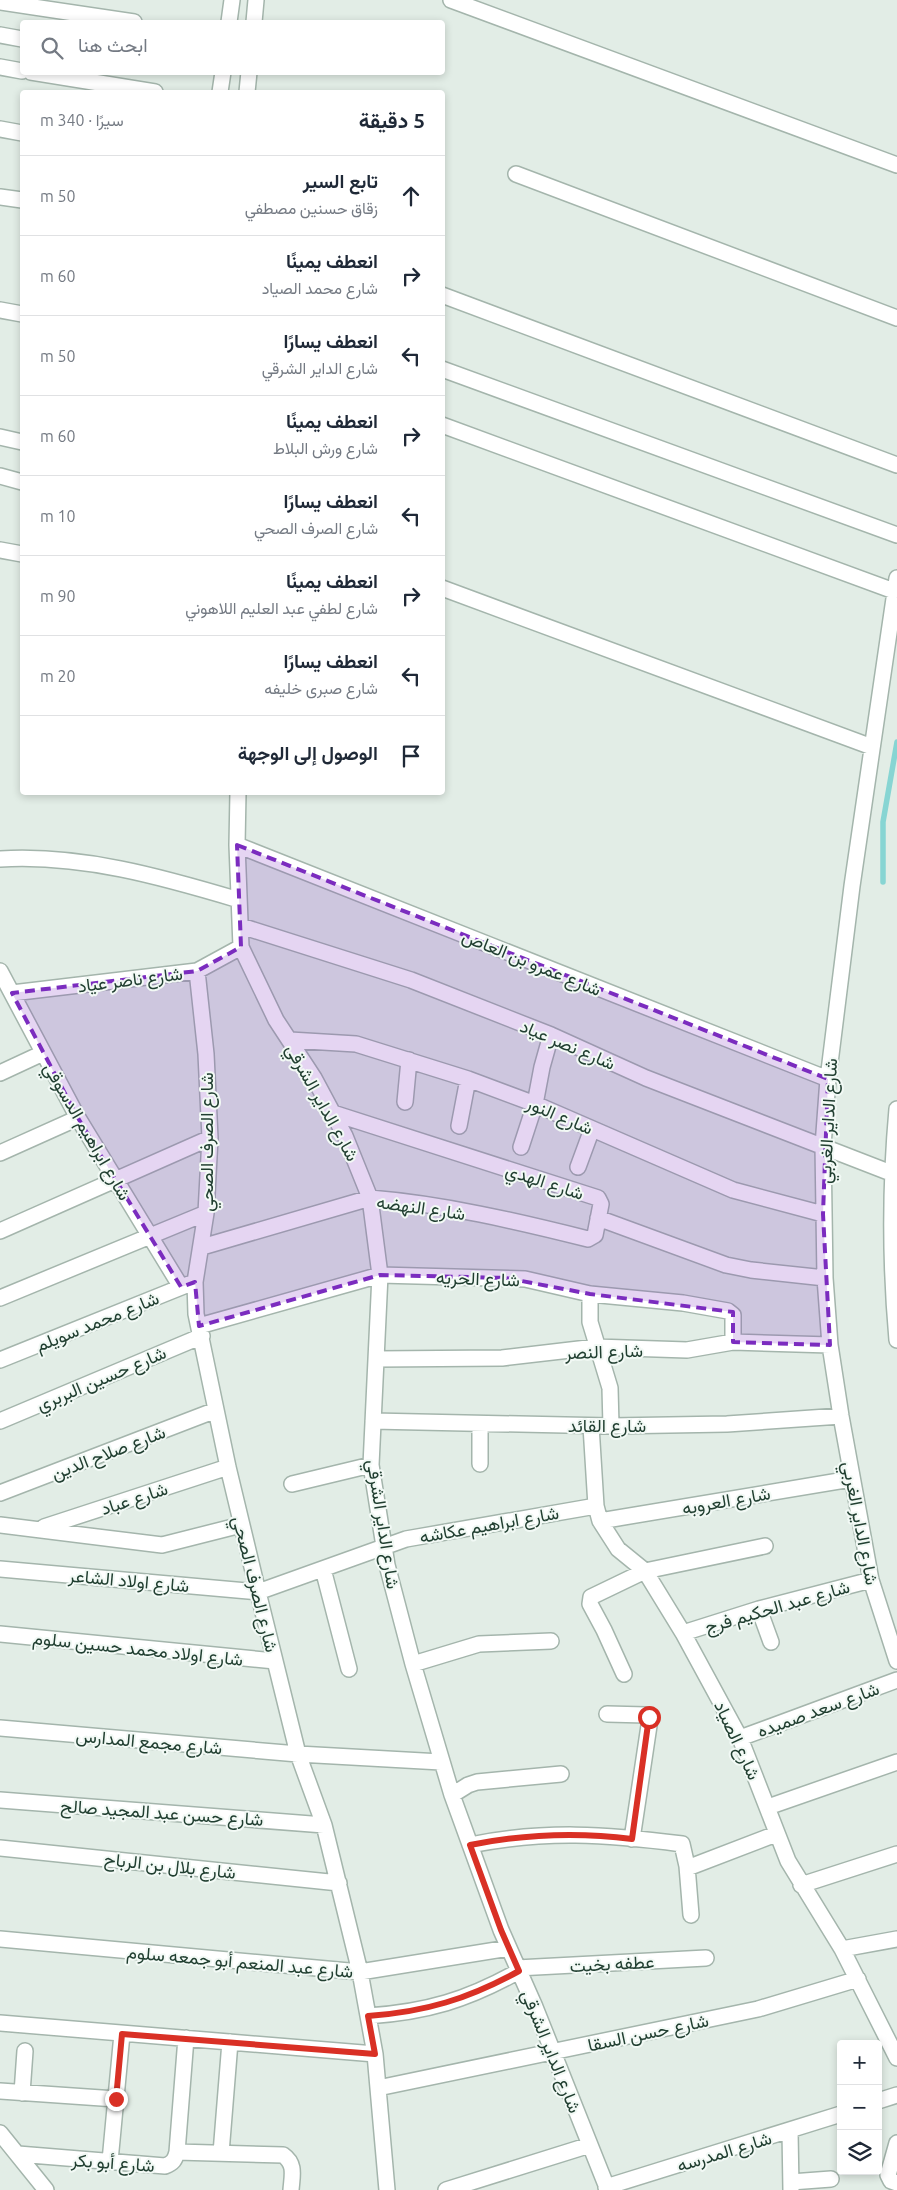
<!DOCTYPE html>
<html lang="ar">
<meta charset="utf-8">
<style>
:root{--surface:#fff;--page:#f6f6f7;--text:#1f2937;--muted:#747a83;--line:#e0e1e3}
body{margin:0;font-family:Ubuntu,Vazirmatn,sans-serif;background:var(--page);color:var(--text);direction:rtl}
.controls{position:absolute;right:15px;bottom:15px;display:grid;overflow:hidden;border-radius:5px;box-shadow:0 2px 8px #0003}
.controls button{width:45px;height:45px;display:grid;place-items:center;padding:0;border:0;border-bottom:1px solid var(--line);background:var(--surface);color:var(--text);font:25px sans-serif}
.stop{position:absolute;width:15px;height:15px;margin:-11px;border:4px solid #d93025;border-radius:50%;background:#fff}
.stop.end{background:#d93025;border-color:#fff;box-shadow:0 1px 5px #0008}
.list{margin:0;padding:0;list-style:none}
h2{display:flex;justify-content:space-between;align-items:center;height:65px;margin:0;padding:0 20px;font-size:21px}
h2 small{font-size:16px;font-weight:400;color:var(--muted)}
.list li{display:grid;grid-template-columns:32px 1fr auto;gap:15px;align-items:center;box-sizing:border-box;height:80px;padding:0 20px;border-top:1px solid var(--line)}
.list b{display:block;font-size:19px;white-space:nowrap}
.list p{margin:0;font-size:16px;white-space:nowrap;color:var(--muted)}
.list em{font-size:16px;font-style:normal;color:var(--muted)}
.icon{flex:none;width:28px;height:28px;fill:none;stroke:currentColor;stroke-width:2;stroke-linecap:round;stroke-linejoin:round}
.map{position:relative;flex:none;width:897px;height:2190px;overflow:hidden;direction:ltr}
.search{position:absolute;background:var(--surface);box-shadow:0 2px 8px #0003;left:20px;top:20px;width:425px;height:55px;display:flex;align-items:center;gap:12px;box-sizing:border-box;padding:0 18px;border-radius:5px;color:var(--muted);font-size:19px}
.panel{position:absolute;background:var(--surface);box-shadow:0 2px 8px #0003;left:20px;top:90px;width:425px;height:705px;border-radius:5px;direction:rtl}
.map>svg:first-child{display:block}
</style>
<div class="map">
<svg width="897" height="2190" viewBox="0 0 897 2190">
<rect width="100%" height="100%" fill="#e2ede6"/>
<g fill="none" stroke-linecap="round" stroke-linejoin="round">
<path stroke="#87d5d3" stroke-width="5.5" d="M 883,882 L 883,822 L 897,742"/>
<defs>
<path id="minor" d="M 451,0 L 897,165
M 0,2 L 134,22
M 229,22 L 232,0
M 254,22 L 256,0
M 0,35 L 22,39
M 0,67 L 22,71
M 31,72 L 155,92
M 220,92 L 223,72
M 247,92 L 249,72
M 0,129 L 22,133
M 516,174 L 897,318
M 0,197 L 22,200
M 442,295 L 897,465
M 0,310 L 22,314
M 442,369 L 897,535
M 442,425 L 894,591
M 0,437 L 22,442
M 0,476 L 22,482
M 0,550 L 22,554
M 897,578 L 852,886 L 828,1079 L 823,1146 L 825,1278 L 830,1345 L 841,1416 L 871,1580 L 897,1661
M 442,588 L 872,747
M 238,792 L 237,845 L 241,947 L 276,1020 L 314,1078 L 345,1136 L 370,1198 L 380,1275 L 371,1465 L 387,1565 L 413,1664 L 452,1795 L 501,1930 L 535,2007 L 608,2190
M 237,845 L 828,1079
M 0,859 C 81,854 162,877 239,900
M 241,926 L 411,980 L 551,1035 L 646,1078 L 891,1173
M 0,971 L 78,1118 L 181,1287
M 197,971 L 206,1054 L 210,1138 L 206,1213 L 195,1282 L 196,1314 L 228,1467 L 258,1592 L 298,1754 L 324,1825 L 360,1972 L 375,2054 L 387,2190
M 12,993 L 197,971 L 241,947
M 290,1040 L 356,1044 L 468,1079 L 535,1104 L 733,1190 L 823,1214
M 0,1073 L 43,1053
M 405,1102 L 409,1060
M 897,1109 C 890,1186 890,1262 897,1340
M 459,1126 L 468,1079
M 521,1147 L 535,1104 L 542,1067 L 551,1035
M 0,1153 L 78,1118
M 578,1167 L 592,1129
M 598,1218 L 726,1265 L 751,1270 L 825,1278
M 0,1231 L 210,1138
M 202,1247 L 370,1198 C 443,1204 516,1221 588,1239 L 595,1235 L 601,1204 L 598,1198 L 333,1113
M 590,1294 L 590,1322 L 610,1388 L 611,1426
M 0,1298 L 206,1213
M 199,1326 L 380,1275 L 525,1279 L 590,1294 L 683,1303 L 728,1311 L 733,1315 L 733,1342
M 377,1359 L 502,1358 L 596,1347 L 687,1350 L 733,1342 L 830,1345
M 0,1360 L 189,1284
M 0,1421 L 202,1336
M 373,1421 L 611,1426 L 727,1424 L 841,1416
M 591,1426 L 596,1506 L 600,1521 L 618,1549 L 645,1571 L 683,1633 L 740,1738 L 788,1861 L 842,1949 L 897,2058
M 480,1464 L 480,1424
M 292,1484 L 371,1465
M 0,1493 L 216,1410
M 600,1521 L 851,1479
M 0,1525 L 162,1545 L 241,1525
M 44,1527 L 228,1467
M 0,1569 L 258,1592 L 406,1539 L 596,1506
M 323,1569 L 349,1669
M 759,1609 L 771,1642
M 683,1633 L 759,1609 L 871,1580
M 0,1634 L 275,1661
M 413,1664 L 479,1644 L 551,1641
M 624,1674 L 604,1630 L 590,1604 L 591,1597 L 645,1571 L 765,1546
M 607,1714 L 646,1715 L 650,1719 L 632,1839
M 0,1728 L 298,1754 L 441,1762
M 740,1738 L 897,1680
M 452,1795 L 468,1785 L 477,1782 L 561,1774
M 0,1800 L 324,1825
M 768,1807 L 897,1762
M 470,1845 C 545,1830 606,1834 682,1844 L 687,1866 L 690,1867 L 776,1834
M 0,1848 L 339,1883
M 687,1866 L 691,1915
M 801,1885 L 897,1854
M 0,1939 L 360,1972 L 509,1948
M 842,1949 L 897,1939
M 517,1968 L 706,1958
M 368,2016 C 427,2012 467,2000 519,1971
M 0,2023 L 375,2054
M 378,2088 L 758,2009 L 858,1979
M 0,2091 L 116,2099
M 22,2093 L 25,2051
M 878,2101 L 897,2095
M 790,2131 L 791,2190
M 0,2133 L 46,2190
M 897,2143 L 888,2175 L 891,2181 L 897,2183
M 177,2152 L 283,2155 C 296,2164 292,2176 291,2190
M 221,2153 L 230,2042
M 18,2154 L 165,2166 C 173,2163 175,2160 177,2152 L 186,2038
M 110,2161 L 122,2034
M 791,2182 L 831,2179
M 606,2187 L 841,2114
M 446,2190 L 590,2145"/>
</defs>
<use href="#minor" stroke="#a4b5ac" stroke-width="18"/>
<use href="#minor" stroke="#fff" stroke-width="15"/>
</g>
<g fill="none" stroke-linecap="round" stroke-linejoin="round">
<path stroke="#d93025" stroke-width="6" d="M 116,2099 L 122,2034 L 375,2054 L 368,2016 C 425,2012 468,1999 519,1971 L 501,1930 L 470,1845 C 525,1834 577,1832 632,1839 L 649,1717"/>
</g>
<path fill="#7b2cbf" fill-opacity="0.2" stroke="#7b2cbf" stroke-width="4" stroke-dasharray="10 6" stroke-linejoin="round" d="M 237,845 L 828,1079 L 823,1214 L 830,1345 L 733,1342 L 733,1312 L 590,1294 L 506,1278 L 380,1275 L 199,1326 L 195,1282 L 181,1287 L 78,1118 L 12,993 L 197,971 L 241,947 Z"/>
<g text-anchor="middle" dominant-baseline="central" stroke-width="4" stroke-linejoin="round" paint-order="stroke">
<g font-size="18" fill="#213f31" stroke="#f2f9f5">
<text transform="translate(532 962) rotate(22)">شارع عمرو بن العاص</text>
<text transform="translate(130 979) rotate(-7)">شارع ناصر عياد</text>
<text transform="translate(568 1044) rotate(23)">شارع نصر عياد</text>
<text transform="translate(323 1102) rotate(61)">شارع الداير الشرقي</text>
<text transform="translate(560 1115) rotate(23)">شارع النور</text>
<text transform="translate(827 1121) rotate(-87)">شارع الداير الغربي</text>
<text transform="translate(88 1131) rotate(60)">شارع ابراهيم الدسوقي</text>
<text transform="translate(206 1142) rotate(-90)">شارع الصرف الصحي</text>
<text transform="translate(545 1181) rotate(18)">شارع الهدي</text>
<text transform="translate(421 1207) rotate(8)">شارع النهضه</text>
<text transform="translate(478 1278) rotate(2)">شارع الحريه</text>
<text transform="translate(97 1321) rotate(-22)">شارع محمد سويلم</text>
<text transform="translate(604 1351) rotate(-2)">شارع النصر</text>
<text transform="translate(101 1378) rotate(-23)">شارع حسين البربري</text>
<text x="607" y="1425">شارع القائد</text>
<text transform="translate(108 1452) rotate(-21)">شارع صلاح الدين</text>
<text transform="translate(134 1498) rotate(-18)">شارع عباد</text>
<text transform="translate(726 1500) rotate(-10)">شارع العروبه</text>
<text transform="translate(861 1523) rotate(79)">شارع الداير الغربي</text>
<text transform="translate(384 1524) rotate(81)">شارع الداير الشرقي</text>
<text transform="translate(489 1524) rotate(-10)">شارع ابراهيم عكاشه</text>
<text transform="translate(129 1580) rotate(5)">شارع اولاد الشاعر</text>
<text transform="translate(256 1584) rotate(76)">شارع الصرف الصحي</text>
<text transform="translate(777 1606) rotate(-16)">شارع عبد الحكيم فرج</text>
<text transform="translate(138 1648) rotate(6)">شارع اولاد محمد حسين سلوم</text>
<text transform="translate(818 1709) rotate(-20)">شارع سعد صميده</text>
<text transform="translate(738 1740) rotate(65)">شارع الصياد</text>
<text transform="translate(149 1741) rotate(5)">شارع مجمع المدارس</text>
<text transform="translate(162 1812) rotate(4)">شارع حسن عبد المجيد صالح</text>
<text transform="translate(170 1865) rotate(6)">شارع بلال بن الرباح</text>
<text transform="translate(240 1961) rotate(5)">شارع عبد المنعم أبو جمعه سلوم</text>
<text transform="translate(612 1963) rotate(-3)">عطفه بخيت</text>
<text transform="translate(648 2032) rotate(-12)">شارع حسن السقا</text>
<text transform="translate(552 2051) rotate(68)">شارع الداير الشرقي</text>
<text transform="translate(724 2151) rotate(-17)">شارع المدرسه</text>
<text transform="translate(113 2162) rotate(4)">شارع أبو بكر</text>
</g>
</g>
</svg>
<div class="controls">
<button>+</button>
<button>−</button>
<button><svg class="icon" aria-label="layers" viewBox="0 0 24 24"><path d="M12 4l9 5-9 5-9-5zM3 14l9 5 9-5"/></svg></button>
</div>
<div class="stop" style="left:649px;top:1717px"></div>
<div class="stop end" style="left:116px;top:2099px"></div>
<div class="search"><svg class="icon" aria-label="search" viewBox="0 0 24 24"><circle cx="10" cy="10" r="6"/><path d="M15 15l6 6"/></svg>ابحث هنا</div>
<section class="panel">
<h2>5 دقيقة<small>سيرًا · 340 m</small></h2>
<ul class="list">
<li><svg class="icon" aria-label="ahead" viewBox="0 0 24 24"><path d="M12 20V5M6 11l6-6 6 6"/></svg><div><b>تابع السير</b><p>زقاق حسنين مصطفي</p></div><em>50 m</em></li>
<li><svg class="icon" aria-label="right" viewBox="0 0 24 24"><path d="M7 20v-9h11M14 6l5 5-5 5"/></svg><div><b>انعطف يمينًا</b><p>شارع محمد الصياد</p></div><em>60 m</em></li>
<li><svg class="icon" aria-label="left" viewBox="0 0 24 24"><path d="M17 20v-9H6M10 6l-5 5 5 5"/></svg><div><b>انعطف يسارًا</b><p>شارع الداير الشرقي</p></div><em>50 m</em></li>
<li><svg class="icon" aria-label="right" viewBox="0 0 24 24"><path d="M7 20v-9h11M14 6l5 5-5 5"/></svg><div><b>انعطف يمينًا</b><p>شارع ورش البلاط</p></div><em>60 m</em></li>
<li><svg class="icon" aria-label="left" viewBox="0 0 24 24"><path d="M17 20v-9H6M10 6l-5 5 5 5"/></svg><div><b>انعطف يسارًا</b><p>شارع الصرف الصحي</p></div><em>10 m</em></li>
<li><svg class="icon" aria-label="right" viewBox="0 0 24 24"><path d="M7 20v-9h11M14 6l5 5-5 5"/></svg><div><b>انعطف يمينًا</b><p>شارع لطفي عبد العليم اللاهوني</p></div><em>90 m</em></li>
<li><svg class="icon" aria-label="left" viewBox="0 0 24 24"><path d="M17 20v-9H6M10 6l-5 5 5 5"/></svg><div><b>انعطف يسارًا</b><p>شارع صبرى خليفه</p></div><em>20 m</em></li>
<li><svg class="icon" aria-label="arrive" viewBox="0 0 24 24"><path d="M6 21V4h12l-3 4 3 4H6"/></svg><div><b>الوصول إلى الوجهة</b></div></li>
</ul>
</section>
</div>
